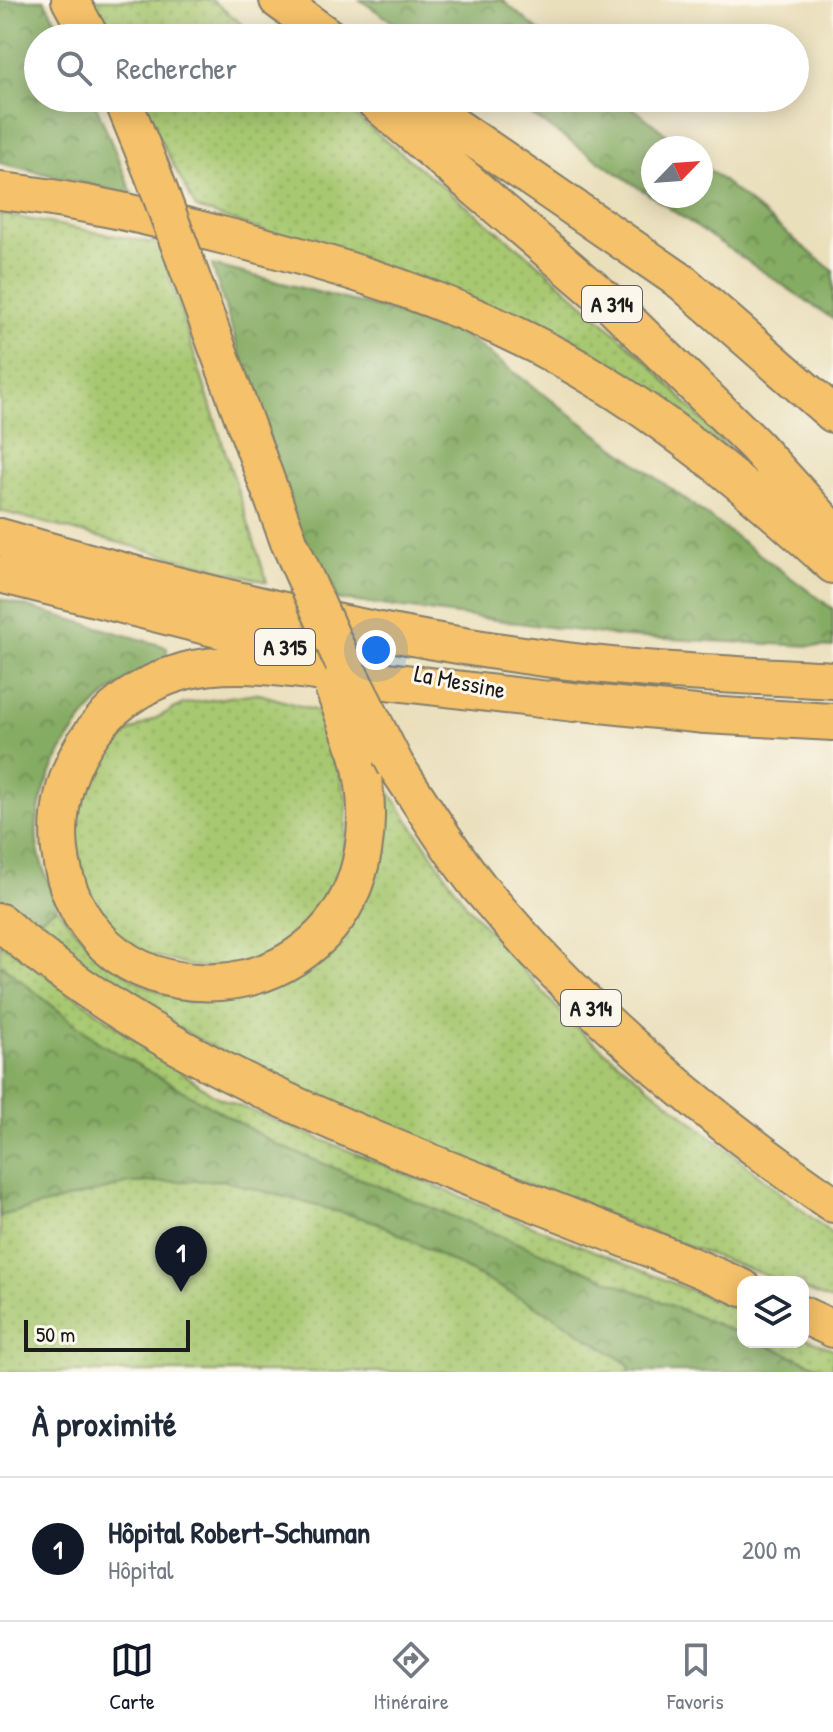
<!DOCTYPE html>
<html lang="fr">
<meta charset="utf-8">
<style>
:root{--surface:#fff;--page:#f6f6f7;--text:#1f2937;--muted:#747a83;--line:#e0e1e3;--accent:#111827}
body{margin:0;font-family:"Patrick Hand",sans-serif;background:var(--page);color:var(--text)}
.controls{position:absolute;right:24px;bottom:24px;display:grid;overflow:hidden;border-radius:16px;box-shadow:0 4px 20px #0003}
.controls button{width:72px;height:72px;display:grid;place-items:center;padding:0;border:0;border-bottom:2px solid var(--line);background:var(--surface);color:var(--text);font:40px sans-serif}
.compass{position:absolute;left:641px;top:136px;width:72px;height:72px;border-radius:50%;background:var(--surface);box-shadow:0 4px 20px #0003;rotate:65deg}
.scale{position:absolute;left:24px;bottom:20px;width:166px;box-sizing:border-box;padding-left:8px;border:4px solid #1c1c1c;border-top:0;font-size:22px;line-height:28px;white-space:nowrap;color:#1c1c1c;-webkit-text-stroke:6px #fbf7ec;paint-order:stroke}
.you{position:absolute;left:376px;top:650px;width:28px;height:28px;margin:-20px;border:6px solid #fff;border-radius:50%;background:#1a73e8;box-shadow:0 0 0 12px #1a73e833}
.badge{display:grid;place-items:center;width:52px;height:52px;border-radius:50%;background:var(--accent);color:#fff;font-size:26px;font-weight:700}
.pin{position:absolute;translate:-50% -66px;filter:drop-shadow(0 2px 4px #0008)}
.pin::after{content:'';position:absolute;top:42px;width:28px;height:24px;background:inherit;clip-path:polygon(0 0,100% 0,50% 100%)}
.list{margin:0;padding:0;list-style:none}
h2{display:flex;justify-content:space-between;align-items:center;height:104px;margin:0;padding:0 32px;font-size:34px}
h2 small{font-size:26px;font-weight:400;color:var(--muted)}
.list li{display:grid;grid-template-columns:52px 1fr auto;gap:24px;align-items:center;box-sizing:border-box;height:144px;padding:0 32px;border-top:2px solid var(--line)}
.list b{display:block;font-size:30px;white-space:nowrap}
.list p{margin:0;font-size:26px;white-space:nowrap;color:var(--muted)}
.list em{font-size:26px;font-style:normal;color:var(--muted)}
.icon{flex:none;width:44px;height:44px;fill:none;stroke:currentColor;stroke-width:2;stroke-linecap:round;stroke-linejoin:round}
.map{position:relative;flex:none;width:833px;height:1372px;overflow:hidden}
.search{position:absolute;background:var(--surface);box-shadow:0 4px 20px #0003;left:24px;right:24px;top:24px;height:88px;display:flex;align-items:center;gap:20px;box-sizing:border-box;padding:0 28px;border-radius:44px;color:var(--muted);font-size:30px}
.sheet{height:248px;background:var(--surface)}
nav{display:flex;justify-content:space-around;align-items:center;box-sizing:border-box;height:112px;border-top:2px solid var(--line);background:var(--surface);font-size:22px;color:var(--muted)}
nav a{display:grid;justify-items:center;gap:4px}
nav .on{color:var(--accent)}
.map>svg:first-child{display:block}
</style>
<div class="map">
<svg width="833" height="1372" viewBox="0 0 833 1372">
<defs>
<pattern id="green-dots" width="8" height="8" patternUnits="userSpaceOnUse" patternTransform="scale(2)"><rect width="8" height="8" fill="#a7c871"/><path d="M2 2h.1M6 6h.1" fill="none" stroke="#8fab61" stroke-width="1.8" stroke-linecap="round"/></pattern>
<pattern id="forest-crowns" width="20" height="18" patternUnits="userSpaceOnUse" patternTransform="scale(2)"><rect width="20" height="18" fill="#85ac63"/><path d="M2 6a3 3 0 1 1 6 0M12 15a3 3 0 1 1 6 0" fill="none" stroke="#6c8b51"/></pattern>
</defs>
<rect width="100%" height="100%" fill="#fbf7ec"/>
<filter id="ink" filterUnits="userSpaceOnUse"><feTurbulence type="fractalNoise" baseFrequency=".0125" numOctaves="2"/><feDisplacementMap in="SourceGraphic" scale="16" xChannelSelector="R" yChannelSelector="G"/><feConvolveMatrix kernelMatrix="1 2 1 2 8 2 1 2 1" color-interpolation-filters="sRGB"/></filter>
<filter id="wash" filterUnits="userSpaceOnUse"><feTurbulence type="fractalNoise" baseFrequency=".006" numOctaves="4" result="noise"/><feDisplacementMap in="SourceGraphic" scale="32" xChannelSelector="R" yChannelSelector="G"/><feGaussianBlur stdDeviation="1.8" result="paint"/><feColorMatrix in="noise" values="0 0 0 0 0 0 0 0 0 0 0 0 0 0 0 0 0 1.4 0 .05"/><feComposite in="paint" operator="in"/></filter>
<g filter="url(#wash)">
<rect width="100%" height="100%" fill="#eadfbb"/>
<path fill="url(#green-dots)" stroke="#627246" stroke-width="2" d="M 85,0 L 212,0 L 259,38 L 106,38 Z
M 138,98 L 333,98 L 546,270 L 648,362 L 736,457 L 569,336 L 196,208 Z
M 0,214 L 159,244 L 267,582 L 0,511 Z
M 256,693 L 321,712 L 347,800 L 344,866 L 323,912 L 285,950 L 244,964 L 199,968 L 149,955 L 114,932 L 87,896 L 70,815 L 99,748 L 183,704 Z
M 378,775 L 467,906 L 570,1023 L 833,1235 L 833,1301 L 803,1289 L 803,1282 L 783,1282 C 594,1210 403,1144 222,1052 C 153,1017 91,971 27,928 L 57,907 C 86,949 153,1008 210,997 C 244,991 292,966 326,953 Z
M 0,942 L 215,1096 L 743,1312 L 743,1342 L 803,1342 L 803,1337 L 833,1349 L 833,1372 L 0,1372 Z"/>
<path fill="url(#forest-crowns)" stroke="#506440" stroke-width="2" d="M 0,0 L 44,0 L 66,38 L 38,38 L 38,98 L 93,98 L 133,195 L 0,163 Z
M 360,0 L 502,0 L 548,38 L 417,38 Z
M 506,98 L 621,98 L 683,148 L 653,148 L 653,196 L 701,196 L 701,163 L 833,271 L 833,319 Z
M 212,265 L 453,327 L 833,609 L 833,647 L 625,637 L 328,598 L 282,491 Z
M 0,599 L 167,647 L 167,668 C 153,673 138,676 126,682 C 78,707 32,788 37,842 C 39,863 51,887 57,907 L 27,928 L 0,901 Z
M 0,964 L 98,1042 L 278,1145 L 743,1335 L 743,1342 L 759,1342 L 832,1372 L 631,1372 L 628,1364 L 551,1314 L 376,1222 L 222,1180 L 130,1183 L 0,1216 Z"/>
</g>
<g filter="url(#ink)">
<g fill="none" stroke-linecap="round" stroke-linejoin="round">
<defs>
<path id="highway" d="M 70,0 L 91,38
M 278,0 L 330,38
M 122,98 L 153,174
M 371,98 L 613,306 L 755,445 L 833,531
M 414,98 L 682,282 L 833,414
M 0,191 C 76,199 151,217 225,236 C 343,266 458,301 564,360 C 663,415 750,489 833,565
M 185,260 L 289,542
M 0,537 C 186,591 375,637 567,661 C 655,672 745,675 833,680
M 0,574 L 301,650
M 552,699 L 705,715 L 833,722
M 358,754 C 374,816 368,888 322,935 C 294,963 260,979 220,982 C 25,994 0,722 185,671 C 239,657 299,671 353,677 C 427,686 501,694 574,703
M 396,766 C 423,806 449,849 479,887 C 581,1010 702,1114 833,1204
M 0,922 C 207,1105 496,1177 743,1288
M 803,1315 L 833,1329"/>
</defs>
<use href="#highway" stroke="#837e6c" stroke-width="40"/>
<use href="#highway" stroke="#f5c16b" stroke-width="36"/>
<defs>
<path id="highway-bridge" d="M 153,174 L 185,260
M 289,542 L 340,656 L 396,766
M 333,687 L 358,754"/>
</defs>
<use href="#highway-bridge" stroke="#837e6c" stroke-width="40" stroke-linecap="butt"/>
<use href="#highway-bridge" stroke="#f5c16b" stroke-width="36"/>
</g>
</g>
<g text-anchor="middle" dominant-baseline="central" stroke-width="6" stroke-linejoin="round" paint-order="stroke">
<g fill="#fbf7ec" stroke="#5f5e5a" stroke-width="2">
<rect x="582" y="286" width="60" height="36" rx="6"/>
<rect x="255" y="629" width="60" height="36" rx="6"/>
<rect x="561" y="990" width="60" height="36" rx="6"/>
</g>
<g font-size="22" font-weight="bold" fill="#1c1c1c">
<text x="612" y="304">A 314</text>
<text x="285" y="647">A 315</text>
<text x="591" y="1008">A 314</text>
</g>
<g font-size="24" fill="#1c1c1c" stroke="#fbf7ec">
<text transform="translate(460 681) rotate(11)">La Messine</text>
</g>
</g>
</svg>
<div class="controls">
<button><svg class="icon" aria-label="layers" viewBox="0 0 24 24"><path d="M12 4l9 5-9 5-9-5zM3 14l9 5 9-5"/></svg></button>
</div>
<svg class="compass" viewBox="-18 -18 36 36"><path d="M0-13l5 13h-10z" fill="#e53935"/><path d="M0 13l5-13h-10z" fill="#747a83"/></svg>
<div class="scale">50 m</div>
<div class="you"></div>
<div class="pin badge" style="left:181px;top:1292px">1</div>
<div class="search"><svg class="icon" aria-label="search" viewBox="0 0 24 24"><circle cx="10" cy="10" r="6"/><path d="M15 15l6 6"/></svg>Rechercher</div>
</div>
<section class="sheet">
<h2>À proximité<small></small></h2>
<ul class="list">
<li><span class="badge">1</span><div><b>Hôpital Robert-Schuman</b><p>Hôpital</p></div><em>200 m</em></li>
</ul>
</section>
<nav>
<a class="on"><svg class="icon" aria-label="map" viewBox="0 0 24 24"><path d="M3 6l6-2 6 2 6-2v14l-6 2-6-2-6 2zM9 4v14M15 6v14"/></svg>Carte</a>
<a><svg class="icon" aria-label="directions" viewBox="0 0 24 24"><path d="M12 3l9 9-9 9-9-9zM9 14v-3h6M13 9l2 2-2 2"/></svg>Itinéraire</a>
<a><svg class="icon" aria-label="saved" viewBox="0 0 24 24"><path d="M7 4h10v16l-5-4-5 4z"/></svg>Favoris</a>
</nav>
